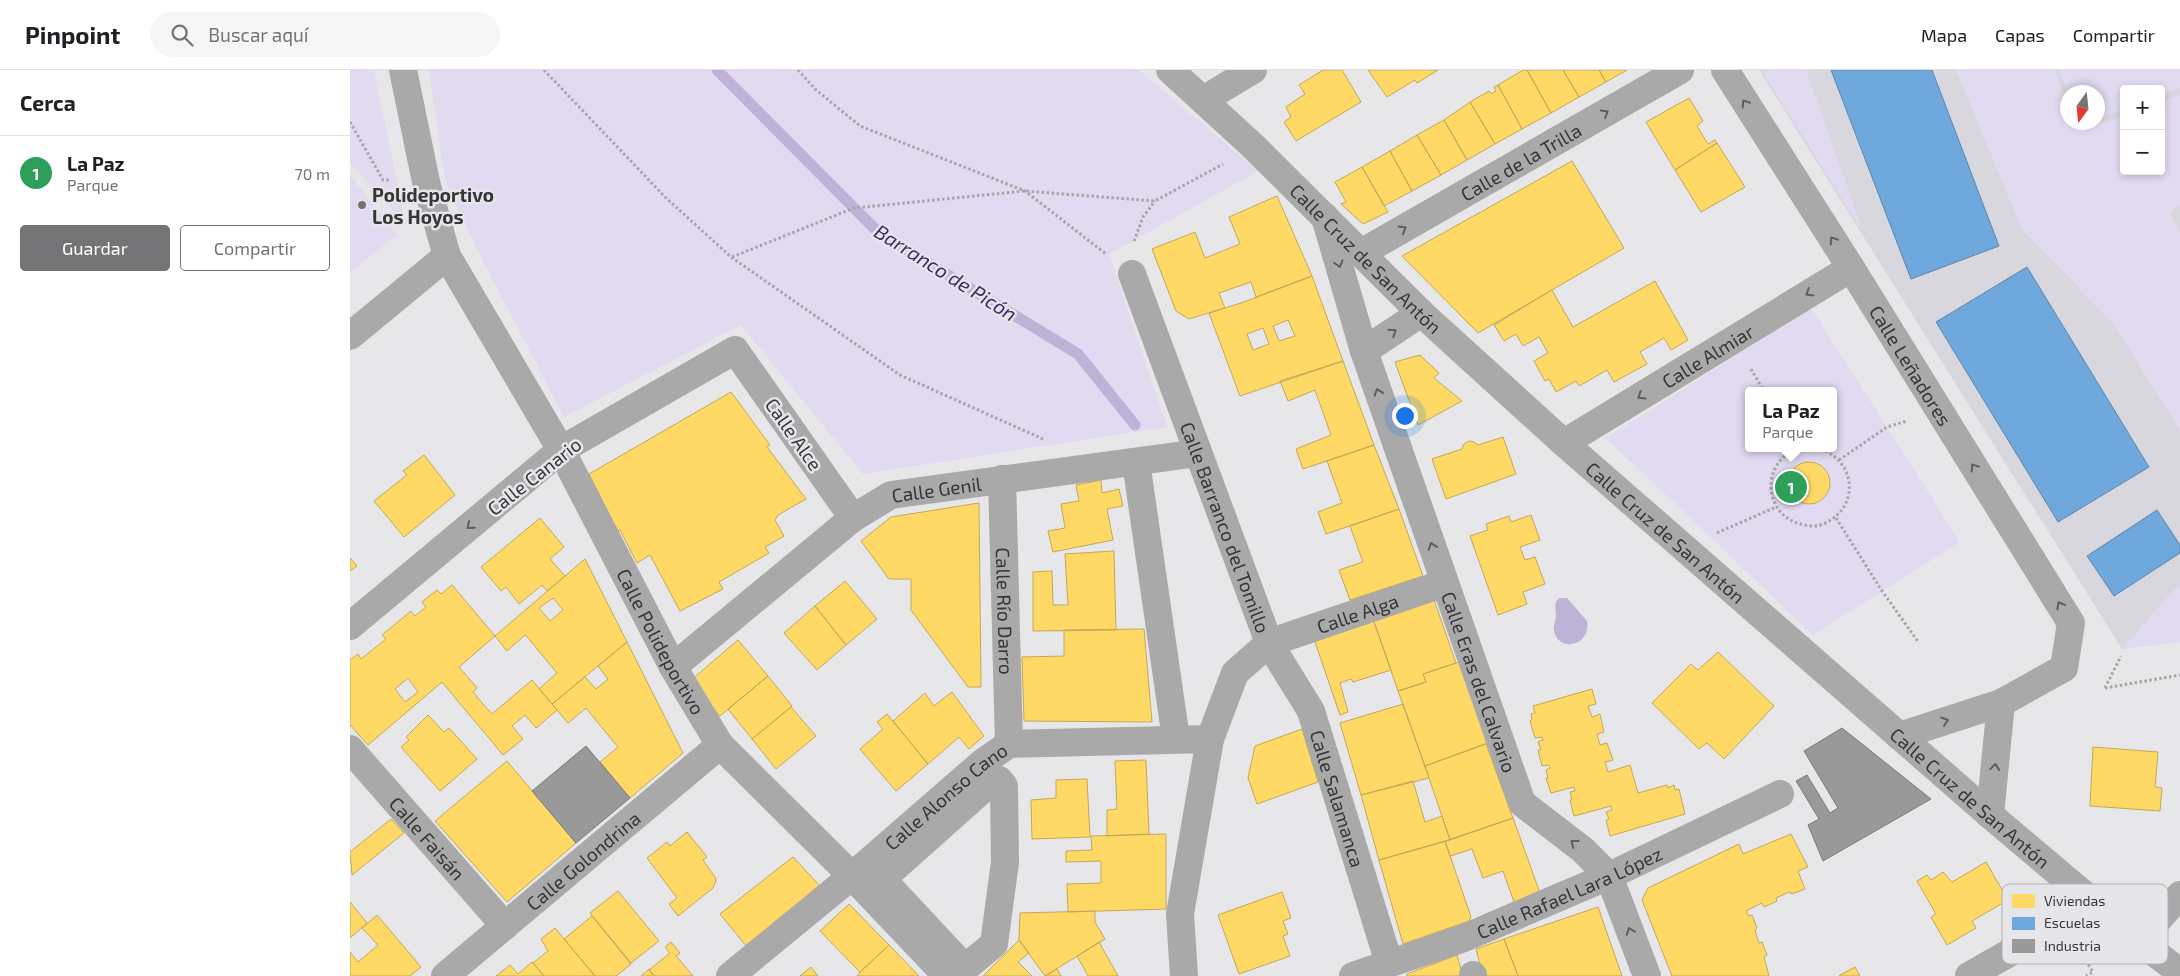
<!DOCTYPE html>
<html lang="es">
<meta charset="utf-8">
<style>
:root{--surface:#fff;--page:#f6f6f6;--text:#202124;--muted:#757577;--line:#e0e0e0;--accent:#747476}
body{margin:0;font-family:"Exo 2",sans-serif;background:var(--page);color:var(--text)}
.controls{position:absolute;right:15px;top:15px;display:grid;overflow:hidden;border-radius:5px;box-shadow:0 2px 8px #0003}
.controls button{width:45px;height:45px;display:grid;place-items:center;padding:0;border:0;border-bottom:1px solid var(--line);background:var(--surface);color:var(--text);font:25px sans-serif}
.compass{position:absolute;left:1710px;top:15px;width:45px;height:45px;border-radius:50%;background:var(--surface);box-shadow:0 2px 8px #0003;rotate:195deg}
.you{position:absolute;left:1054px;top:345px;width:18px;height:18px;margin:-12px;border:4px solid #fff;border-radius:50%;background:#1a73e8;box-shadow:0 0 0 8px #1a73e833}
.badge{display:grid;place-items:center;width:32px;height:32px;border-radius:50%;background:var(--accent);color:#fff;font-size:16px;font-weight:700}
.pin{position:absolute;translate:-50% -50%;border:2px solid #fff;box-shadow:0 1px 5px #0006}
.popup{position:absolute;left:1395px;top:317px;width:92px;height:65px;box-sizing:border-box;display:grid;place-content:center;border-radius:5px;background:var(--surface);filter:drop-shadow(0 1px 4px #0005);font-size:16px;white-space:nowrap;color:var(--muted)}
.popup b{font-size:19px;color:var(--text)}
.popup::after{content:'';position:absolute;left:50%;top:100%;margin-left:-10px;border:10px solid transparent;border-top-color:var(--surface)}
.list{margin:0;padding:0;list-style:none}
h2{display:flex;justify-content:space-between;align-items:center;height:65px;margin:0;padding:0 20px;font-size:21px}
h2 small{font-size:16px;font-weight:400;color:var(--muted)}
.list li{display:grid;grid-template-columns:32px 1fr auto;gap:15px;align-items:center;box-sizing:border-box;height:75px;padding:0 20px;border-top:1px solid var(--line)}
.list b{display:block;font-size:19px;white-space:nowrap}
.list p{margin:0;font-size:16px;white-space:nowrap;color:var(--muted)}
.list em{font-size:16px;font-style:normal;color:var(--muted)}
.actions{display:flex;gap:10px;padding:15px 20px}
.actions a{flex:1;padding:11px 0;border:1px solid var(--accent);border-radius:5px;text-align:center;font-size:18px;color:var(--accent)}
.actions .main{background:var(--accent);color:#fff}
.icon{flex:none;width:28px;height:28px;fill:none;stroke:currentColor;stroke-width:2;stroke-linecap:round;stroke-linejoin:round}
.map{position:relative;flex:none;width:1830px;height:906px;overflow:hidden}
header{display:flex;align-items:center;gap:30px;box-sizing:border-box;height:70px;padding:0 25px;background:var(--surface);border-bottom:1px solid var(--line)}
header strong{font-size:24px}
nav{display:flex;gap:28px;margin-inline-start:auto;font-size:18px}
.search{width:350px;height:45px;background:var(--page);display:flex;align-items:center;gap:12px;box-sizing:border-box;padding:0 18px;border-radius:28px;color:var(--muted);font-size:19px}
main{display:flex}
aside{flex:1;background:var(--surface)}
.map>svg:first-child{display:block}
</style>
<header>
<strong>Pinpoint</strong>
<div class="search"><svg class="icon" aria-label="search" viewBox="0 0 24 24"><circle cx="10" cy="10" r="6"/><path d="M15 15l6 6"/></svg>Buscar aquí</div>
<nav><a>Mapa</a><a>Capas</a><a>Compartir</a></nav>
</header>
<main>
<aside>
<h2>Cerca<small></small></h2>
<ul class="list">
<li><span class="badge" style="background:#2e9e5b">1</span><div><b>La Paz</b><p>Parque</p></div><em>70 m</em></li>
</ul>
<div class="actions"><a class="main">Guardar</a><a>Compartir</a></div>
</aside>
<div class="map">
<svg width="1830" height="906" viewBox="0 0 1830 906">
<rect width="100%" height="100%" fill="#e7e6e8"/>
<path fill="#d9d7de" fill-rule="evenodd" d="M 1409,0 L 1830,0 L 1830,572 L 1772,579 ZM 1774,19 L 1811,19 L 1811,101 L 1774,101 ZM 1718,22 L 1748,22 L 1748,52 L 1718,52 Z"/>
<path fill="#e2daf1" fill-rule="evenodd" d="M 0,0 L 24,0 L 56,155 L 0,93 Z
M 79,0 L 789,0 L 908,101 L 759,184 L 817,357 L 513,404 L 391,255 L 214,347 L 131,187 L 95,111 Z
M 1421,0 L 1456,0 L 1513,162 L 1414,4 Z
M 1606,0 L 1705,0 L 1717,32 L 1718,52 L 1726,53 L 1729,61 L 1774,45 L 1774,101 L 1811,101 L 1811,32 L 1830,25 L 1830,136 L 1820,143 L 1830,162 L 1830,360 L 1762,252 L 1672,159 Z
M 1709,0 L 1830,0 L 1830,18 L 1811,25 L 1811,19 L 1774,19 L 1774,39 L 1748,49 L 1748,22 L 1718,22 Z
M 0,105 L 47,165 L 0,202 Z
M 1461,238 L 1610,472 L 1463,565 L 1256,368 ZM 1398,321 L 1484,321 L 1484,378 L 1398,378 Z
M 1830,513 L 1830,572 L 1772,579 Z"/>
<path fill="#beb3d6" d="M 1210,528 L 1217,528 L 1237,551 C 1241,576 1209,583 1204,561 C 1203,555 1206,550 1206,545 C 1206,538 1203,532 1210,528 Z"/>
<path fill="#ffd966" stroke="#c3a858" fill-rule="evenodd" d="M 973,0 L 992,0 L 1011,32 L 946,71 L 934,52 L 941,47 L 936,37 L 955,24 L 949,15 Z
M 1018,0 L 1088,0 L 1067,13 L 1065,10 L 1037,27 Z
M 1173,0 L 1177,0 L 1201,43 L 1172,59 L 1148,15 Z
M 1177,0 L 1213,0 L 1229,27 L 1201,43 Z
M 1213,0 L 1249,0 L 1256,12 L 1229,27 Z
M 1249,0 L 1277,0 L 1256,12 Z
M 1148,15 L 1172,59 L 1145,74 L 1120,32 L 1139,21 L 1141,24 L 1146,21 L 1144,17 Z
M 1339,28 L 1353,51 L 1347,56 L 1358,74 L 1365,70 L 1367,73 L 1325,100 L 1296,52 Z
M 1120,32 L 1145,74 L 1117,90 L 1094,50 Z
M 1094,50 L 1117,90 L 1091,105 L 1067,65 Z
M 1067,65 L 1091,105 L 1062,121 L 1040,81 Z
M 1367,73 L 1395,117 L 1351,142 L 1325,100 Z
M 1040,81 L 1062,121 L 1034,136 L 1012,97 Z
M 1222,91 L 1274,178 L 1128,263 L 1052,186 Z
M 1012,97 L 1038,142 L 1013,154 L 991,134 L 996,132 L 985,112 Z
M 927,126 L 962,206 L 906,227 L 901,212 L 869,223 L 875,238 L 839,249 L 826,241 L 802,179 L 845,162 L 855,188 L 890,174 L 879,147 Z
M 962,206 L 993,291 L 890,326 L 859,243 L 894,232 ZM 938,250 L 945,266 L 929,271 L 923,256 ZM 913,258 L 919,274 L 903,280 L 897,264 Z
M 1305,211 L 1338,270 L 1321,280 L 1314,268 L 1290,282 L 1297,294 L 1264,312 L 1257,300 L 1229,316 L 1226,311 L 1206,322 L 1199,309 L 1195,311 L 1184,291 L 1198,283 L 1189,267 L 1173,276 L 1166,264 L 1154,271 L 1144,255 L 1202,220 L 1223,257 Z
M 1070,285 L 1089,303 L 1084,308 L 1112,331 L 1068,355 L 1045,292 Z
M 993,291 L 1024,375 L 953,399 L 946,379 L 981,365 L 965,320 L 938,331 L 930,311 Z
M 381,322 L 420,375 L 417,377 L 456,429 L 428,445 L 425,450 L 434,466 L 415,477 L 419,483 L 369,512 L 373,519 L 330,541 L 300,485 L 287,493 L 270,460 L 267,461 L 239,404 Z
M 1153,367 L 1166,404 L 1096,429 L 1082,389 L 1112,379 L 1114,374 L 1119,371 L 1124,372 L 1128,375 Z
M 1024,375 L 1049,439 L 976,464 L 968,442 L 992,433 L 977,391 Z
M 74,385 L 105,425 L 54,467 L 24,431 L 57,405 L 53,401 Z
M1438 413a21 21 0 1 1 42 0a21 21 0 1 1-42 0Z
M 751,410 L 752,423 L 769,419 L 773,436 L 757,439 L 763,470 L 703,482 L 698,461 L 715,458 L 711,434 L 729,431 L 726,415 Z
M 629,433 L 631,617 L 618,617 L 561,540 L 561,509 L 539,509 L 511,471 L 541,447 Z
M 1049,439 L 1073,506 L 1000,530 L 989,500 L 1013,492 L 1000,456 Z
M 1181,445 L 1190,470 L 1170,477 L 1175,490 L 1185,487 L 1195,514 L 1173,522 L 1177,534 L 1148,545 L 1120,466 L 1138,460 L 1136,454 L 1159,446 L 1161,452 Z
M 190,448 L 214,477 L 200,489 L 215,506 L 197,521 L 192,515 L 169,534 L 156,517 L 151,521 L 131,497 Z
M 764,481 L 766,560 L 683,561 L 683,502 L 702,501 L 703,535 L 718,535 L 715,484 Z
M 0,488 L 7,496 L 0,501 Z
M 235,489 L 277,572 L 202,634 L 189,619 L 207,603 L 178,568 L 175,565 L 157,581 L 145,566 ZM 203,528 L 213,540 L 200,551 L 189,538 Z
M 495,511 L 527,549 L 496,575 L 465,536 Z
M 102,515 L 145,566 L 109,597 L 127,618 L 123,622 L 132,633 L 142,644 L 182,610 L 207,640 L 186,658 L 175,645 L 162,656 L 173,669 L 153,685 L 92,612 L 18,675 L 0,655 L 0,590 L 8,584 L 11,589 L 36,569 L 32,565 L 61,541 L 65,546 L 76,537 L 72,532 L 87,520 L 91,524 ZM 58,608 L 68,622 L 55,632 L 45,619 Z
M 1083,527 L 1106,593 L 1073,604 L 1076,612 L 1048,621 L 1022,546 Z
M 465,536 L 496,575 L 467,600 L 434,563 Z
M 1022,546 L 1041,600 L 1003,612 L 1001,609 L 990,613 L 998,642 L 990,645 L 963,566 Z
M 794,559 L 802,652 L 674,651 L 672,587 L 714,586 L 714,560 Z
M 388,570 L 418,606 L 370,646 L 340,611 Z
M 277,572 L 333,683 L 280,728 L 250,692 L 268,677 L 249,654 L 236,638 L 218,653 L 202,634 L 235,607 L 246,619 L 258,609 L 248,596 Z
M 1368,582 L 1424,636 L 1374,689 L 1357,673 L 1349,679 L 1302,633 L 1341,594 L 1348,600 Z
M 1109,592 L 1140,672 L 1075,696 L 1048,621 L 1076,612 L 1073,604 Z
M 418,606 L 442,636 L 402,669 L 378,639 Z
M 1242,619 L 1246,634 L 1238,636 L 1242,647 L 1250,644 L 1254,662 L 1247,664 L 1250,675 L 1257,673 L 1263,690 L 1255,692 L 1258,702 L 1280,695 L 1288,723 L 1317,715 L 1318,718 L 1324,715 L 1325,720 L 1329,719 L 1335,744 L 1260,766 L 1256,750 L 1259,749 L 1256,742 L 1262,740 L 1261,736 L 1224,746 L 1220,730 L 1222,729 L 1220,722 L 1225,721 L 1224,717 L 1201,723 L 1196,708 L 1198,708 L 1196,700 L 1200,698 L 1199,695 L 1192,696 L 1188,680 L 1191,680 L 1188,672 L 1193,670 L 1192,667 L 1185,668 L 1180,651 L 1182,650 L 1181,644 L 1185,643 L 1183,636 Z
M 602,622 L 634,666 L 619,679 L 609,667 L 578,694 L 543,651 L 575,623 L 584,636 Z
M 1053,634 L 1079,708 L 1011,725 L 990,653 Z
M 441,637 L 466,666 L 426,699 L 402,669 Z
M 537,644 L 578,694 L 546,721 L 510,679 L 533,659 L 527,652 Z
M 78,645 L 94,662 L 99,658 L 127,689 L 90,721 L 51,677 L 59,670 L 56,667 Z
M 952,659 L 968,712 L 907,734 L 898,708 L 905,676 Z
M 1136,674 L 1163,748 L 1100,770 L 1075,696 Z
M 1743,677 L 1808,682 L 1805,717 L 1812,718 L 1810,741 L 1740,736 Z
M 796,690 L 799,764 L 757,766 L 757,740 L 767,739 L 765,691 Z
M 157,691 L 226,773 L 157,832 L 85,751 Z
M 737,709 L 740,767 L 682,769 L 681,730 L 706,728 L 706,710 Z
M 1063,711 L 1075,752 L 1092,746 L 1100,770 L 1029,790 L 1011,725 Z
M 1163,748 L 1190,823 L 1164,832 L 1153,801 L 1133,808 L 1122,779 L 1100,786 L 1095,771 Z
M 41,749 L 54,763 L 2,805 L 0,782 Z
M 337,762 L 357,787 L 353,790 L 365,807 L 366,811 L 363,818 L 328,846 L 319,834 L 327,828 L 297,788 L 317,772 L 320,776 Z
M 816,764 L 816,839 L 718,842 L 717,814 L 751,813 L 751,791 L 716,792 L 716,781 L 742,780 L 741,766 Z
M 1441,764 L 1458,797 L 1448,801 L 1455,819 L 1442,824 L 1439,822 L 1426,828 L 1427,831 L 1414,837 L 1412,833 L 1396,841 L 1399,846 L 1402,845 L 1407,858 L 1405,860 L 1409,873 L 1412,872 L 1417,885 L 1414,887 L 1419,906 L 1322,906 L 1292,830 L 1298,818 L 1389,774 L 1393,784 Z
M 1095,771 L 1121,847 L 1119,851 L 1053,874 L 1029,790 Z
M 443,787 L 471,817 L 397,877 L 370,844 Z
M 1636,792 L 1658,830 L 1622,851 L 1626,858 L 1597,875 L 1581,847 L 1586,844 L 1567,811 L 1577,805 L 1581,810 L 1593,802 L 1602,812 Z
M 268,821 L 309,871 L 281,893 L 240,843 Z
M 932,822 L 941,848 L 933,851 L 938,864 L 933,866 L 940,886 L 889,904 L 868,845 Z
M 0,832 L 17,853 L 0,868 Z
M 499,834 L 539,875 L 510,902 L 470,861 Z
M 1248,837 L 1272,906 L 1168,906 L 1154,869 Z
M 745,841 L 745,852 L 755,869 L 695,906 L 669,870 L 670,843 Z
M 27,845 L 71,897 L 60,906 L 0,906 L 0,882 L 8,892 L 28,875 L 12,858 Z
M 242,846 L 281,894 L 266,906 L 245,906 L 214,869 Z
M 205,858 L 214,869 L 245,906 L 194,906 L 183,893 L 198,881 L 191,869 Z
M 1154,869 L 1168,906 L 1133,906 L 1126,879 Z
M 669,870 L 679,883 L 668,892 L 682,906 L 633,906 Z
M 321,872 L 330,883 L 326,886 L 343,906 L 304,906 L 299,900 L 320,883 L 315,877 Z
M 749,872 L 768,906 L 738,906 L 727,886 Z
M 539,875 L 569,906 L 507,906 L 510,902 Z
M 1107,885 L 1113,906 L 1057,906 L 1057,904 Z
M 182,892 L 194,906 L 146,906 L 160,895 L 168,904 Z
M 461,897 L 468,906 L 450,906 Z
M 1505,897 L 1510,906 L 1489,906 L 1490,905 Z
M 299,899 L 304,906 L 291,906 Z
M 707,899 L 711,906 L 695,906 Z"/>
<path fill="#6fa8dc" stroke="#5e86ab" d="M 1481,0 L 1582,0 L 1649,176 L 1561,209 Z
M 1677,197 L 1799,397 L 1708,452 L 1586,252 Z
M 1807,440 L 1830,475 L 1830,483 L 1764,526 L 1737,486 Z"/>
<path fill="#999" stroke="#7b7b7c" d="M 1492,658 L 1581,729 L 1473,791 L 1458,755 L 1469,749 L 1446,711 L 1457,705 L 1480,743 L 1488,738 L 1454,681 Z
M 236,676 L 280,728 L 226,773 L 182,721 Z"/>
<g fill="none" stroke-linecap="round" stroke-linejoin="round">
<path stroke="#beb3d6" stroke-width="11" d="M 367,0 L 529,163 L 728,284 L 785,355"/>
<path stroke="#a6a6a7" stroke-width="3" stroke-dasharray="2.5 2.5" stroke-linecap="butt" d="M 194,0 L 315,127 L 381,187 L 550,305 L 693,369
M 448,0 L 465,19 L 510,56 L 675,121 L 756,184
M 0,52 L 33,110 L 41,110
M 784,171 L 793,147 L 805,131
M 382,187 L 504,138 L 675,121 L 805,131 L 873,94
M 1401,299 L 1414,321
M 1453,378 C 1409,387 1411,448 1455,455 C 1462,457 1471,456 1477,452 C 1488,446 1495,438 1498,427 C 1504,404 1488,382 1466,378
M 1489,390 L 1537,357 L 1557,351
M 1486,448 L 1532,521 L 1569,573
M 1367,463 L 1426,437
M 1755,618 L 1830,605
M 1755,618 L 1771,586
M 1730,882 L 1743,902 L 1736,906"/>
<path stroke="#a9a9a9" stroke-width="28" d="M 649,710 L 654,716 L 655,792 L 644,874 L 615,898 L 532,809 L 642,711 Z
M 1123,905 L 1123,906"/>
<g stroke="#a9a9a9" stroke-width="28">
<path id="s1" d="M 1375,0 L 1501,198 L 1721,553 L 1714,598 L 1651,633 L 1549,666"/>
<path d="M 853,30 L 903,0"/>
<path id="s2" d="M 975,147 L 1014,281 L 1172,733 L 1233,780 L 1259,806 L 1297,906"/>
<path id="s3" d="M 1011,183 L 1330,0"/>
<path id="s4" d="M 782,204 L 919,573 L 961,641 L 1039,893"/>
<path d="M 1014,281 L 1071,243"/>
<path id="s5" d="M 1214,373 L 1501,198"/>
<path d="M 786,392 L 826,669"/>
<path id="s6" d="M 652,409 L 659,674"/>
<path id="s7" d="M 503,448 L 385,280 L 211,380 L 323,597 L 370,675 L 502,806 L 597,906"/>
<path id="s8" d="M 323,597 L 503,448 L 541,425 L 848,383"/>
<path id="s9" d="M 0,679 L 155,856"/>
<path d="M 1640,745 L 1651,633"/>
<path d="M 1789,871 L 1830,825"/>
<path id="s10" d="M 95,906 L 370,675"/>
<path id="s11" d="M 380,906 L 502,806 L 632,693 L 659,674 L 860,669"/>
<path id="s12" d="M 834,906 L 830,844 L 860,669 L 885,603 L 919,573 L 1095,513"/>
<path id="s13" d="M 1003,906 L 1114,868 L 1259,806 L 1430,724"/>
<path d="M 1619,906 L 1745,834"/>
</g>
<g stroke="#a9a9a9" stroke-width="28">
<path id="s14" d="M 820,0 L 904,77 L 1071,243 L 1214,373 L 1640,745 L 1789,871 L 1830,902"/>
<path d="M 0,266 L 97,186"/>
<path d="M 0,556 L 211,380 L 97,186 L 76,112 L 53,0"/>
</g>
</g>
<defs><path id="oneway-chevron" d="M-2-3.5L2.5 0L-2 3.5" fill="none" stroke-width="1.6" stroke-linecap="round" stroke-linejoin="round" transform="scale(1.25)"/></defs>
<g stroke="#5e5e60">
<use href="#oneway-chevron" transform="translate(1395 33) rotate(-123)"/>
<use href="#oneway-chevron" transform="translate(1255 43) rotate(-30)"/>
<use href="#oneway-chevron" transform="translate(1053 159) rotate(-30)"/>
<use href="#oneway-chevron" transform="translate(1483 170) rotate(-123)"/>
<use href="#oneway-chevron" transform="translate(989 194) rotate(74)"/>
<use href="#oneway-chevron" transform="translate(1459 223) rotate(149)"/>
<use href="#oneway-chevron" transform="translate(1043 262) rotate(-34)"/>
<use href="#oneway-chevron" transform="translate(1028 322) rotate(-109)"/>
<use href="#oneway-chevron" transform="translate(1291 326) rotate(148)"/>
<use href="#oneway-chevron" transform="translate(1624 397) rotate(-123)"/>
<use href="#oneway-chevron" transform="translate(120 456) rotate(140)"/>
<use href="#oneway-chevron" transform="translate(1082 476) rotate(-109)"/>
<use href="#oneway-chevron" transform="translate(1710 535) rotate(-120)"/>
<use href="#oneway-chevron" transform="translate(1595 651) rotate(-18)"/>
<use href="#oneway-chevron" transform="translate(1645 697) rotate(-85)"/>
<use href="#oneway-chevron" transform="translate(1224 773) rotate(-142)"/>
<use href="#oneway-chevron" transform="translate(1280 861) rotate(-111)"/>
</g>
<circle fill="#747476" stroke="#e6e5e9" stroke-width="2" cx="12" cy="135" r="5"/>
<g text-anchor="middle" dominant-baseline="central" stroke-width="5" stroke-linejoin="round" paint-order="stroke">
<g font-size="19" fill="#363638" stroke="#e6e5e9">
<text stroke="none"><textPath href="#s3" startOffset="184">Calle de la Trilla</textPath></text>
<text stroke="none"><textPath href="#s14" startOffset="272">Calle Cruz de San Antón</textPath></text>
<text stroke="none"><textPath href="#s5" startOffset="168">Calle Almiar</textPath></text>
<text stroke="none"><textPath href="#s1" startOffset="349">Calle Leñadores</textPath></text>
<text transform="translate(444 364) rotate(55)">Calle Alce</text>
<text transform="translate(184 406) rotate(-38)">Calle Canario</text>
<text stroke="none"><textPath href="#s8" startOffset="324">Calle Genil</textPath></text>
<text stroke="none"><textPath href="#s4" startOffset="270">Calle Barranco del Tomillo</textPath></text>
<text stroke="none"><textPath href="#s14" startOffset="678">Calle Cruz de San Antón</textPath></text>
<text stroke="none"><textPath href="#s6" startOffset="132">Calle Río Darro</textPath></text>
<text stroke="none"><textPath href="#s12" startOffset="449">Calle Alga</textPath></text>
<text stroke="none"><textPath href="#s7" startOffset="622">Calle Polideportivo</textPath></text>
<text stroke="none"><textPath href="#s2" startOffset="490">Calle Eras del Calvario</textPath></text>
<text stroke="none"><textPath href="#s11" startOffset="281">Calle Alonso Cano</textPath></text>
<text stroke="none"><textPath href="#s14" startOffset="1082">Calle Cruz de San Antón</textPath></text>
<text stroke="none"><textPath href="#s4" startOffset="565">Calle Salamanca</textPath></text>
<text stroke="none"><textPath href="#s9" startOffset="118">Calle Faisán</textPath></text>
<text stroke="none"><textPath href="#s10" startOffset="180">Calle Golondrina</textPath></text>
<text stroke="none"><textPath href="#s13" startOffset="232">Calle Rafael Lara López</textPath></text>
</g>
<g font-size="19" font-weight="bold" fill="#363638" stroke="#e6e5e9" text-anchor="start">
<text x="22" y="124">Polideportivo<tspan x="22" dy="22">Los Hoyos</tspan></text>
</g>
<g font-size="20" font-style="italic" fill="#422a67" stroke="#e6e5e9">
<text transform="translate(596 202) rotate(32)">Barranco de Picón</text>
</g>
</g>
<rect x="1652" y="814" width="166" height="80" rx="8" fill="#e6e5e9" stroke="#b1b0b4" stroke-width="1"/>
<rect x="1662" y="824" width="23" height="14" fill="#ffd966"/>
<rect x="1662" y="847" width="23" height="13" fill="#6fa8dc"/>
<rect x="1662" y="869" width="23" height="14" fill="#999"/>
<g font-size="14" fill="#363638">
<text x="1694" y="836">Viviendas</text>
<text x="1694" y="858">Escuelas</text>
<text x="1694" y="881">Industria</text>
</g>
</svg>
<div class="controls">
<button>+</button>
<button>−</button>
</div>
<svg class="compass" viewBox="-18 -18 36 36"><path d="M0-13l5 13h-10z" fill="#e53935"/><path d="M0 13l5-13h-10z" fill="#757577"/></svg>
<div class="you"></div>
<div class="pin badge" style="left:1441px;top:417px;background:#2e9e5b">1</div>
<div class="popup"><b>La Paz</b>Parque</div>
</div>
</main>
